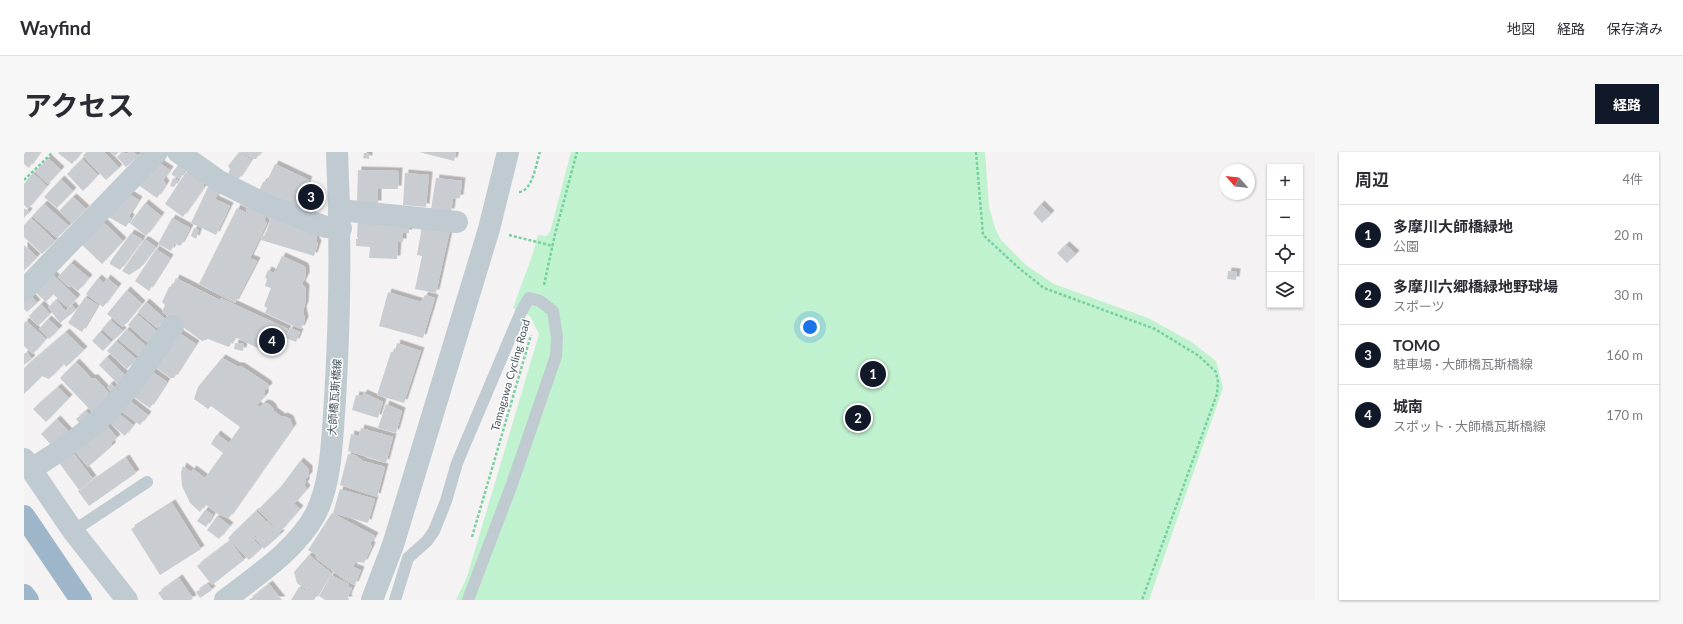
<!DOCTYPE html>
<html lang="ja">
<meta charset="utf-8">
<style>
:root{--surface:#fff;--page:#f7f7f7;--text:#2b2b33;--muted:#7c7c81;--line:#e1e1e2;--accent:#111827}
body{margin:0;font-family:Lato,"Noto Sans JP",sans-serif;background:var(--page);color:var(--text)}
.controls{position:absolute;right:12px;top:12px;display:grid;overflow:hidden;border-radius:0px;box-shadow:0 1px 3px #0004}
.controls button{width:36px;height:36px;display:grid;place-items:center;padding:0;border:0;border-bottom:1px solid var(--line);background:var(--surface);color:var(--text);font:20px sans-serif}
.compass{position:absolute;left:1195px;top:12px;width:36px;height:36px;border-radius:50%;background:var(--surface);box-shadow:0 1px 3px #0004;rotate:297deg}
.you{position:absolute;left:786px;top:175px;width:14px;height:14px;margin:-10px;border:3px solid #fff;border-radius:50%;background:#1a73e8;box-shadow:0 0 0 6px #1a73e833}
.badge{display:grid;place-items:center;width:26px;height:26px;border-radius:50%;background:var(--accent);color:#fff;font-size:13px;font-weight:700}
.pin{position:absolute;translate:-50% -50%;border:2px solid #fff;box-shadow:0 1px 4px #0006}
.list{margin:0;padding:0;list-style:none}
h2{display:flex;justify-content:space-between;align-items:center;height:52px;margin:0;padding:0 16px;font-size:17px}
h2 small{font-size:13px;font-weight:400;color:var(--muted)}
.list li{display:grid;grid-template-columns:26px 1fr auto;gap:12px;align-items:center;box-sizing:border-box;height:60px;padding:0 16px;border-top:1px solid var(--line)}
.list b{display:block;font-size:15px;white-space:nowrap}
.list p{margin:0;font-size:13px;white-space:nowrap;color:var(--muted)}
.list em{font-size:13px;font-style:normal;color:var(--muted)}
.icon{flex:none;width:22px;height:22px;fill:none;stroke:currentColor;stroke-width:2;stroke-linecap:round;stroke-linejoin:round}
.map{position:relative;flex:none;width:1291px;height:448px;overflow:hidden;border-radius:0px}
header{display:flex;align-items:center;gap:24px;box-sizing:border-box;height:56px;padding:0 20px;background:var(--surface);border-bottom:1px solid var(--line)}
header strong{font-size:19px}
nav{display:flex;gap:22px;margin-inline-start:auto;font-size:14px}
.intro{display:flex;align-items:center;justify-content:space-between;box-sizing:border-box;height:96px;padding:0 24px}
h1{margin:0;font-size:28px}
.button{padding:10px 18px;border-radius:0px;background:var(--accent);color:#fff;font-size:14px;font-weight:700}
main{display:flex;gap:24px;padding:0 24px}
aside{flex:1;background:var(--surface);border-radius:0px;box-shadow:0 1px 3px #0004}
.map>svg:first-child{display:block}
</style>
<header>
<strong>Wayfind</strong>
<nav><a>地図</a><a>経路</a><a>保存済み</a></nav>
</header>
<div class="intro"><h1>アクセス</h1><a class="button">経路</a></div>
<main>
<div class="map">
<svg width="1291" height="448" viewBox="0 0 1291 448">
<defs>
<filter id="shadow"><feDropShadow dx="3.5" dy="-3.5" stdDeviation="0" flood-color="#0004"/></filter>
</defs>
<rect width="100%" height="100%" fill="#f4f2f2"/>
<path fill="#c0f2d0" d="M 547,0 L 961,0 L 965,55 L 971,76 L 977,88 L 1002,113 L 1030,132 L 1124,166 L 1166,189 L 1192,209 L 1199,236 L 1125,448 L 432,448 L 443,425 L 515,182 L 506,164 L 489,156 L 508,104 L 514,83 L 522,84 L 526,80 Z"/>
<path fill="#c9cdd1" filter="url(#shadow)" d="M 2,0 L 16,0 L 5,16 L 0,12 L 0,2 Z
M 35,0 L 58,0 L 48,12 L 34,1 Z
M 62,0 L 80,0 L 95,16 L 82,28 L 59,4 Z
M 86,0 L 95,0 L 91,4 Z
M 98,0 L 103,2 L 105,0 L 110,0 L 114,4 L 102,15 L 93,5 Z
M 215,0 L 227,8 L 214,28 L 204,22 L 206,17 L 204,14 Z
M 217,0 L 237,0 L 232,7 L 228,7 Z
M 395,0 L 432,0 L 430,9 Z
M 340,1 L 345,1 L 345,7 L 339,6 Z
M 24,6 L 37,18 L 24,32 L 11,20 Z
M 58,7 L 74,23 L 59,39 L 43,22 Z
M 131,8 L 146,18 L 139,28 L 142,32 L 133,46 L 114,33 Z
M 155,12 L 162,16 L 156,27 L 148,23 L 148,21 Z
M 251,12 L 285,28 L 272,57 L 234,41 L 239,30 L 243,29 Z
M 334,18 L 375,19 L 374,37 L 354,37 L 354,52 L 333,51 Z
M 162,20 L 180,32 L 180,35 L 159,65 L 141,52 Z
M 9,21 L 23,34 L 4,57 L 0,53 L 0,32 Z
M 381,21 L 405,23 L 402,55 L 379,53 Z
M 149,26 L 154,28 L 150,35 L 146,34 Z
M 412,26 L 438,29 L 436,46 L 429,47 L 427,60 L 407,57 Z
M 37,27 L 49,39 L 33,56 L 20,45 Z
M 184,35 L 195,40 L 191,47 L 206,54 L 192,83 L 167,71 Z
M 99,38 L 115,48 L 105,64 L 107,66 L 102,75 L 81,63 Z
M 49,45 L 62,57 L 48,72 L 35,59 Z
M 121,51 L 137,64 L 122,84 L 106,71 Z
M 20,52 L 45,74 L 33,86 L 8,64 Z
M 1017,52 L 1027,62 L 1018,71 L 1009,61 Z
M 224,54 L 242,64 L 240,69 L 243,71 L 226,106 L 233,109 L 211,151 L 175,132 L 213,56 L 233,66 L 222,59 Z
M 0,56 L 5,60 L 0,66 Z
M 247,65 L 294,80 L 292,89 L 294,92 L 290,104 L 237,88 L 238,84 L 241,84 Z
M 7,66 L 31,89 L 18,102 L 0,85 L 0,73 Z
M 75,66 L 99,89 L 78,112 L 54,89 Z
M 148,66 L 166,76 L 157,93 L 155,94 L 151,91 L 147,99 L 134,92 Z
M 334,66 L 385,71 L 385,81 L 379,81 L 379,90 L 374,90 L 373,107 L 345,106 L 346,95 L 332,94 L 332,87 L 334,87 L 333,85 Z
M 398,74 L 426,78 L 412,141 L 391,137 L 398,104 L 393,103 Z
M 170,76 L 175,78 L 172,87 L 167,84 Z
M 107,81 L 118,87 L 117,90 L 96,118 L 86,112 L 86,110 Z
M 120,88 L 122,88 L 132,95 L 116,116 L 105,123 L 98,119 Z
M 0,93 L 13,105 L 0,119 Z
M 1042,93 L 1052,102 L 1043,111 L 1033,101 Z
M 132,97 L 146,106 L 125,139 L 111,129 Z
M 258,104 L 280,114 L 282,117 L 282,124 L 278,132 L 282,136 L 281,153 L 279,158 L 281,168 L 277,177 L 241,161 L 243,156 L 240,154 L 247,136 L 241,134 L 243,127 L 241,125 L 244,118 L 250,121 Z
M 47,111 L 65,126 L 54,139 L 48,134 L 45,135 L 34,125 Z
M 25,119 L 53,146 L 44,156 L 29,142 L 22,150 L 8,137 Z
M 1204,119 L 1213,120 L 1212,128 L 1203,127 Z
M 74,126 L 80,131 L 83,126 L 94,135 L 79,155 L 62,142 Z
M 152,126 L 196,148 L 197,146 L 264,177 L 253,198 L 247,195 L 244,201 L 211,185 L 205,195 L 184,187 L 178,189 L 138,160 L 141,153 L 138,150 L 145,135 L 148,135 Z
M 103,138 L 118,152 L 99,175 L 83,162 Z
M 364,140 L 397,150 L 401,143 L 411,146 L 399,186 L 355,174 Z
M 5,142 L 13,151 L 3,160 L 0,157 L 0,146 Z
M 61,145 L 74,153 L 58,180 L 44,171 Z
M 33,148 L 41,159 L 48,153 L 52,158 L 36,171 L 24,155 Z
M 122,150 L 141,167 L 133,176 L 114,160 Z
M 17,152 L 26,162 L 14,174 L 5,164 Z
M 113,162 L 134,180 L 124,191 L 104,173 Z
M 24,167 L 35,177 L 25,187 L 15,177 Z
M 86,168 L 99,179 L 90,188 L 78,177 Z
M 2,169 L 22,187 L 9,202 L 0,194 L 0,171 Z
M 266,176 L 276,180 L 272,190 L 262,186 Z
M 103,177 L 123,195 L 114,204 L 94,187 Z
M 152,179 L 172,192 L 150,226 L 147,226 L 129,214 Z
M 42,180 L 60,198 L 42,215 L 40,212 L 25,227 L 18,224 L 0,242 L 0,216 Z
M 76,180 L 87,190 L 79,199 L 68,189 Z
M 92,189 L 112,207 L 103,217 L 83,199 Z
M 211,191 L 220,192 L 219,199 L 210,197 Z
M 373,191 L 397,199 L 380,251 L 353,243 L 367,200 L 371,199 Z
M 3,200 L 8,207 L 0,213 L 0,202 Z
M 83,205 L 103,225 L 95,233 L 75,213 Z
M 198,206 L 213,214 L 217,214 L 244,232 L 245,235 L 241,238 L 241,244 L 233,253 L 236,255 L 240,251 L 245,252 L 249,256 L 250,259 L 258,265 L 260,264 L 266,267 L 269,275 L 205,366 L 195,363 L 181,352 L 176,360 L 166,351 L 158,334 L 157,320 L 159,314 L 167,320 L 169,317 L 181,326 L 199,301 L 187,292 L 188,290 L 193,282 L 205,291 L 216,275 L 187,254 L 184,257 L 170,247 L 174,235 Z
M 52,210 L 67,226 L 71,226 L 87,243 L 69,261 L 36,226 Z
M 126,218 L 143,230 L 126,256 L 108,244 Z
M 87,232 L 93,240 L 90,243 L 83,235 Z
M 34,235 L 45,246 L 22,270 L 9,257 Z
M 340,241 L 359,250 L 354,266 L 328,258 L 332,243 L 338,244 Z
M 102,246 L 124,263 L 116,273 L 94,257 Z
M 362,252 L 378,259 L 372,281 L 354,276 Z
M 89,257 L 109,273 L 101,284 L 81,267 Z
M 62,259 L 67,265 L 57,273 L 52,267 Z
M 33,267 L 46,281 L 30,296 L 17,282 Z
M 81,271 L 93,286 L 88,290 L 88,294 L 64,315 L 47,295 Z
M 337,276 L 369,285 L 362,311 L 324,299 L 327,282 L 335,284 Z
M 47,298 L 69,327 L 55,338 L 33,308 Z
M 324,302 L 331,303 L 339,309 L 361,315 L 353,345 L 316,333 Z
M 102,306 L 112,321 L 65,354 L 54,339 Z
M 276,309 L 285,317 L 285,323 L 282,327 L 282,331 L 280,333 L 283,337 L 270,352 L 276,357 L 256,380 L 234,358 L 256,336 Z
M 316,337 L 351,347 L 344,371 L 309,361 Z
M 148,351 L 177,397 L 136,423 L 107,377 Z
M 181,358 L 189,363 L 182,375 L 173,369 Z
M 232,359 L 243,370 L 233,380 L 244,370 L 257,382 L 240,397 L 231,386 L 233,384 L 232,381 L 230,386 L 231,389 L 238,396 L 225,408 L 204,386 Z
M 308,361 L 351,384 L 346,392 L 348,394 L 340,411 L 335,410 L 331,411 L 329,415 L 337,418 L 331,433 L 322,429 L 293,407 L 291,402 L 284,398 Z
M 193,364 L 206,374 L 195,387 L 183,378 Z
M 206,389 L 220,408 L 188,433 L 173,414 Z
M 285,403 L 307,421 L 292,445 L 273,431 L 270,420 Z
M 307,423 L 325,432 L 324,435 L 328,436 L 324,445 L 325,448 L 301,448 L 295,444 Z
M 155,426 L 169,446 L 167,448 L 139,448 L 134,441 Z
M 184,432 L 188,438 L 176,446 L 172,440 Z
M 245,432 L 258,448 L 225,448 Z
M 275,435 L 292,445 L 290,448 L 267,448 Z"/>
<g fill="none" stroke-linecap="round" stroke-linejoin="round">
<path stroke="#77d19e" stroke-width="2.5" stroke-dasharray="3 2" stroke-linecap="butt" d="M 952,0 L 959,83 L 996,117 L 1020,136 L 1131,177 L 1175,204 L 1192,220 L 1194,230 L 1193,242 L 1118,448
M 0,28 L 28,1 L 27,0
M 495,40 C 509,39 512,11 516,0
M 485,83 L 529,94
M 520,133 L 531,82 L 553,0
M 448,385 L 507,183"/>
<path stroke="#bfcad1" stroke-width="12" d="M 49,379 L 123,330
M 371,448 L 384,406 L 403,389 L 410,379 L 422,349 L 433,311 L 497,160 L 505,146 L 516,149 L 529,159 L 533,185 L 532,204 L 488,332 L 444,448"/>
<path stroke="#bfcad1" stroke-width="22" d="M 154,0 L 195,29 L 247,55 L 302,75 L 317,76
M 316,58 L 433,70
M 0,138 L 133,0
M 7,317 C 32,302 61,282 82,261 C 108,235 128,203 149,174
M 348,448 L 369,393 L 465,77 L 484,0"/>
<path stroke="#bfcad1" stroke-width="22" d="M 0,307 L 49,379 L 103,448
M 201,448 C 233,423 271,399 291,363 C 308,331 308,284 311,248 C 316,165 317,83 313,0"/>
<path stroke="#9db6c9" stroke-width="22" d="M 0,364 L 57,448
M 0,443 L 4,448"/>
</g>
<g text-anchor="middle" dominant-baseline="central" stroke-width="3" stroke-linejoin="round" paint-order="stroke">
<g font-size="11" fill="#495760" stroke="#fff">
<text transform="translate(486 223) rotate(-74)">Tamagawa Cycling Road</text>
<text transform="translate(310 245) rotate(-86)">大師橋瓦斯橋線</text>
</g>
</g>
</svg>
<div class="controls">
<button>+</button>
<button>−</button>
<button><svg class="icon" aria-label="locate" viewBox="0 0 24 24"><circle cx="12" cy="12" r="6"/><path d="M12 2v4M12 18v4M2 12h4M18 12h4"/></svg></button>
<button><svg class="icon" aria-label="layers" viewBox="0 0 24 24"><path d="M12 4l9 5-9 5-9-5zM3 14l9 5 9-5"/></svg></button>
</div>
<svg class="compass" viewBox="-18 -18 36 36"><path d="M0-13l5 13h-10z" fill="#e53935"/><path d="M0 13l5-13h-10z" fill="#7c7c81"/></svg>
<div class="you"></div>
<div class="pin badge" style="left:849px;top:222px">1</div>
<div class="pin badge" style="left:834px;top:266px">2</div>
<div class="pin badge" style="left:287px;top:45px">3</div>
<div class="pin badge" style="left:248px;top:189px">4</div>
</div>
<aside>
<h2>周辺<small>4件</small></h2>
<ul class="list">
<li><span class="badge">1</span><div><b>多摩川大師橋緑地</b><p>公園</p></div><em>20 m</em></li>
<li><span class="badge">2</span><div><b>多摩川六郷橋緑地野球場</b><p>スポーツ</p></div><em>30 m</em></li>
<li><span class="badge">3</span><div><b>TOMO</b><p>駐車場 · 大師橋瓦斯橋線</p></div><em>160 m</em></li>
<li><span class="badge">4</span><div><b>城南</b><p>スポット · 大師橋瓦斯橋線</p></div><em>170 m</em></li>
</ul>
</aside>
</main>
